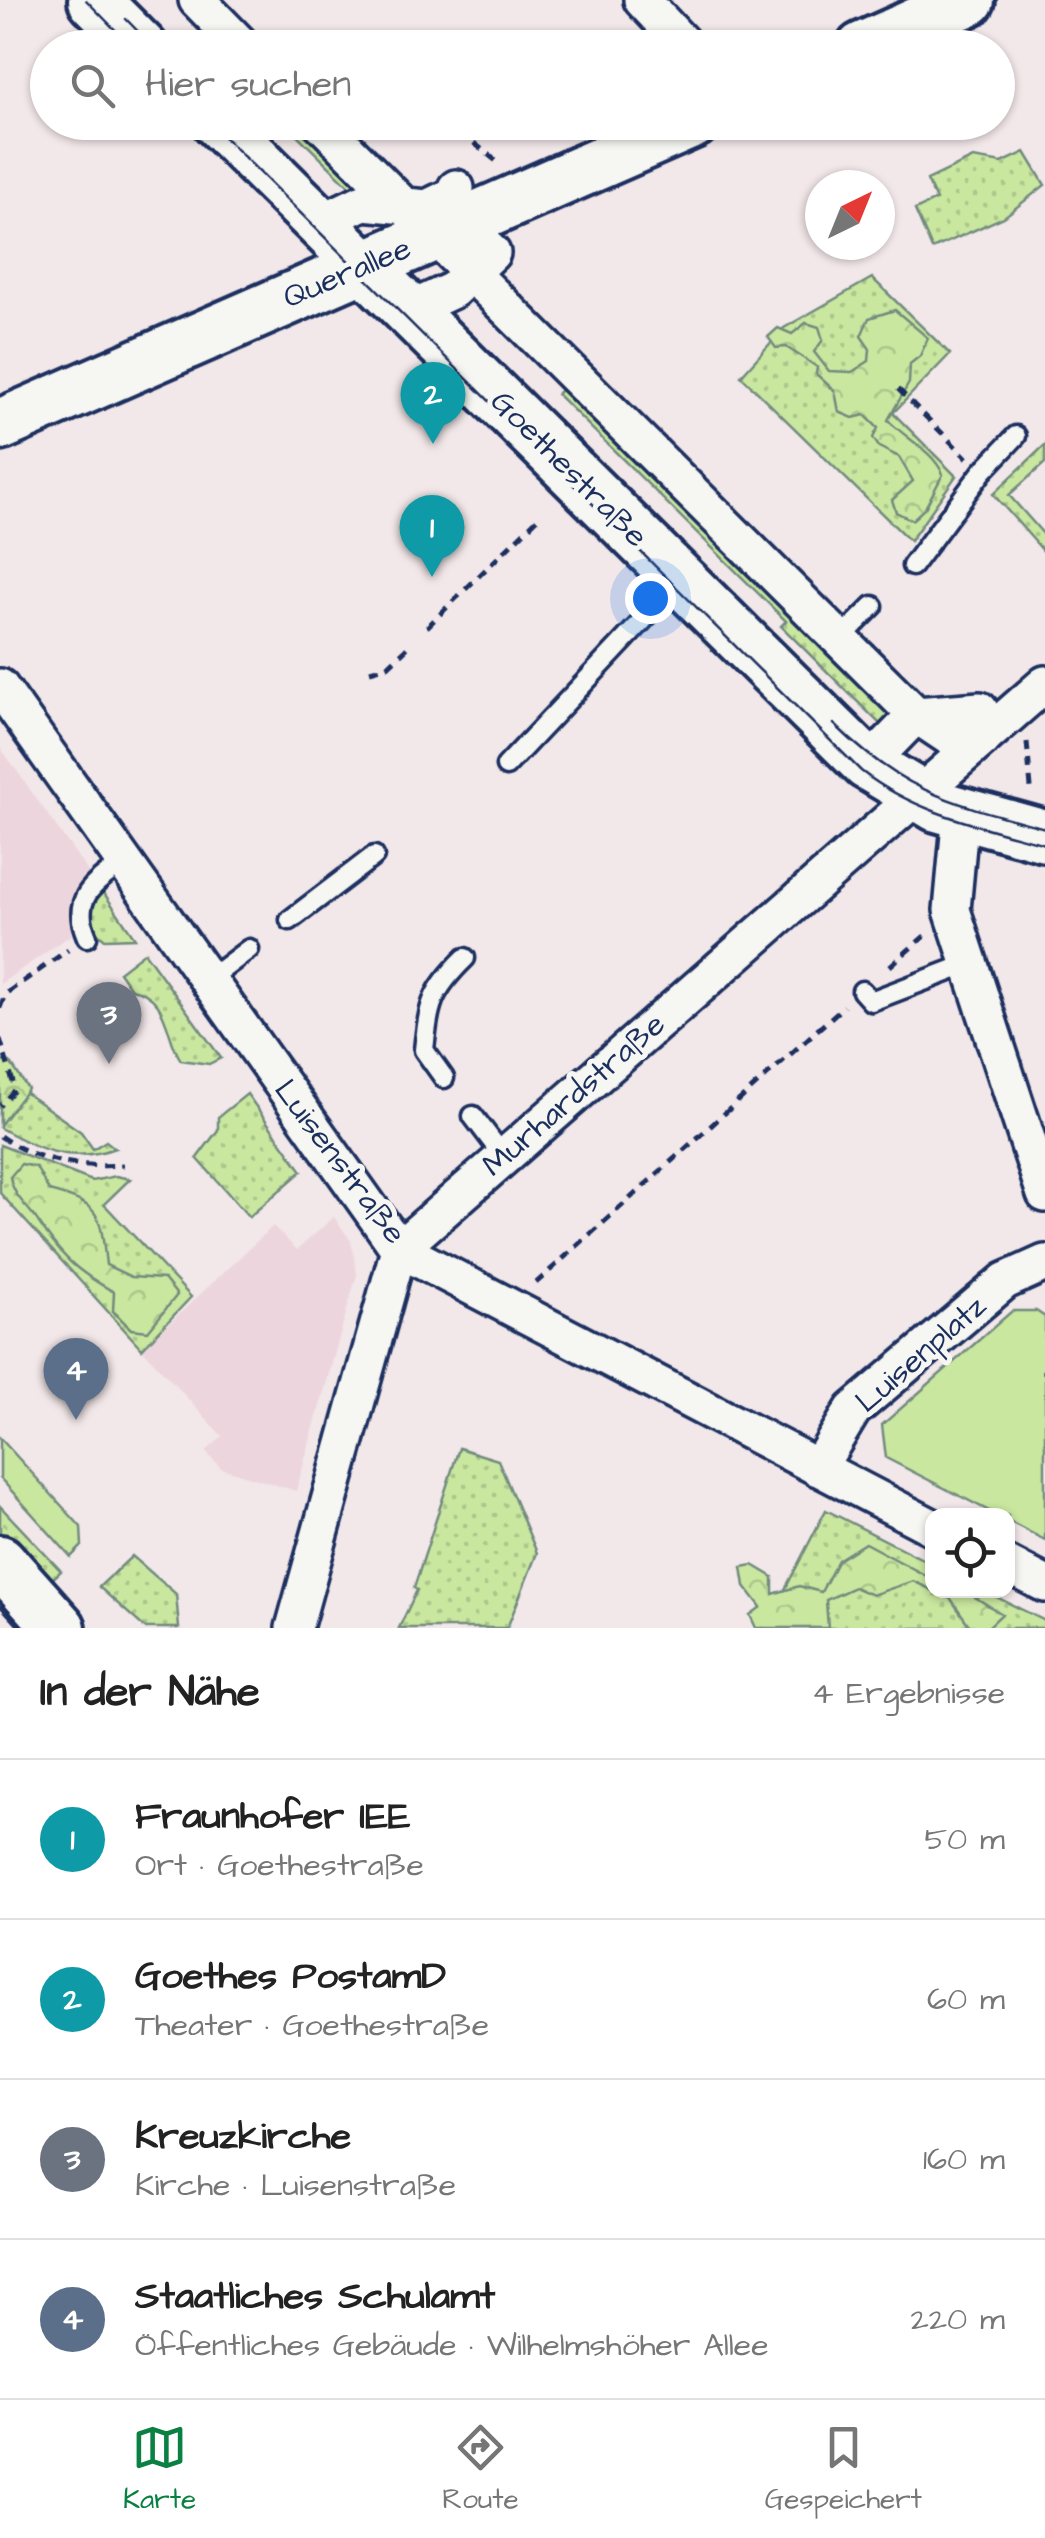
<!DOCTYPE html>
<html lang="de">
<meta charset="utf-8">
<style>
:root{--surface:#fff;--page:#f6f6f6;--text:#222;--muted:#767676;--line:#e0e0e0;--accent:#0b8043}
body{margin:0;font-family:"Architects Daughter",sans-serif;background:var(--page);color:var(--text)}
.controls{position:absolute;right:30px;bottom:30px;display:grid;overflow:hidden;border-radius:20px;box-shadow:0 2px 8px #0004}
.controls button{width:90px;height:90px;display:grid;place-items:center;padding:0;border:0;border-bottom:2px solid var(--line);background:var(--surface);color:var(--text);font:50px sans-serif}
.compass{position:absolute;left:805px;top:170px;width:90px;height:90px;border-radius:50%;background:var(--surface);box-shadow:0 2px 8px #0004;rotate:43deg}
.you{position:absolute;left:650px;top:598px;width:35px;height:35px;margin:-25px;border:8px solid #fff;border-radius:50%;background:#1a73e8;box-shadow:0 0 0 15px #1a73e833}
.badge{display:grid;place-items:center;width:65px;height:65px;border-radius:50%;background:var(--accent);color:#fff;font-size:32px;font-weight:700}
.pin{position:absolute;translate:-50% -82px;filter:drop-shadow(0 2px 5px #0008)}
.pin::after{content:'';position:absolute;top:52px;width:35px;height:30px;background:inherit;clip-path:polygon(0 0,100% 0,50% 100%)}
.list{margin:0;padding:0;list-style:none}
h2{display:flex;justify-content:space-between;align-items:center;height:130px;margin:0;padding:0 40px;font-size:42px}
h2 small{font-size:32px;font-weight:400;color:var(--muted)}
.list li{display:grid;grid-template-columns:65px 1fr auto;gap:30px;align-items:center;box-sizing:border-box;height:160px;padding:0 40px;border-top:2px solid var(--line)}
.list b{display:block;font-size:38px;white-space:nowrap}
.list p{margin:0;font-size:32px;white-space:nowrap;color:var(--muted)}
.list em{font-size:32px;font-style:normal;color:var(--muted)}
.icon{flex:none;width:55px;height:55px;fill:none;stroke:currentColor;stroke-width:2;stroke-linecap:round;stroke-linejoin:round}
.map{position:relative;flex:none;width:1045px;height:1628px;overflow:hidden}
.search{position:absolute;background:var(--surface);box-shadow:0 2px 8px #0004;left:30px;right:30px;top:30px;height:110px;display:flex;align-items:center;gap:25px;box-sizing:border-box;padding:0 35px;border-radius:55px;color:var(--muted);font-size:38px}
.sheet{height:770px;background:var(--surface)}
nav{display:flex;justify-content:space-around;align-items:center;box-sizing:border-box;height:140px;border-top:2px solid var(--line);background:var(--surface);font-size:28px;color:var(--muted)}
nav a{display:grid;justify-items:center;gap:5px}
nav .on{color:var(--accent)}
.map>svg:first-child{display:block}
</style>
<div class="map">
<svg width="1045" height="1628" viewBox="0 0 1045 1628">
<defs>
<pattern id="grass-dots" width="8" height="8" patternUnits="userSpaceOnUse" patternTransform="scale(2.5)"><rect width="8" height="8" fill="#c9e79f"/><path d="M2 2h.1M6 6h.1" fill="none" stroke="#acc68b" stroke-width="1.8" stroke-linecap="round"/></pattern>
<pattern id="forest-crowns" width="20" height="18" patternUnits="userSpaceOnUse" patternTransform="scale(2.5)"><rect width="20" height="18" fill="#c9e79f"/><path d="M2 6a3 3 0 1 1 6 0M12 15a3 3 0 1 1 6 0" fill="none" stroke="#acc68b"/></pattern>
</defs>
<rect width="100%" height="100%" fill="#f2e7e9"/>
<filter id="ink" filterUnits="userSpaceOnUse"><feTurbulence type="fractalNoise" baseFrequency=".01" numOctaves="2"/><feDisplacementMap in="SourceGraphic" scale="20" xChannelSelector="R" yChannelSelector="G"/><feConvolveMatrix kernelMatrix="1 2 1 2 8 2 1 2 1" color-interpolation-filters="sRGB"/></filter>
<g filter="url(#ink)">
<path fill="#edd5de" d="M 0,747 L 89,873 L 70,900 L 71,935 L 0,984 Z
M 334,1217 L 351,1241 L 357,1274 L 296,1491 L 221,1468 L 206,1452 L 222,1436 L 142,1349 L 273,1226 L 297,1250 Z"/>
<path fill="url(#grass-dots)" stroke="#728b7e" stroke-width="2.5" d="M 285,123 L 305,123 L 371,188 L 361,198 Z
M 1025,152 L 1045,185 L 1004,217 L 932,249 L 915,210 L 936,200 L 927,180 L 973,158 L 1002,163 Z
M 872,278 L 950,354 L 893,413 L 956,476 L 910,541 L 741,376 L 784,328 Z
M 568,383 L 896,710 L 881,725 L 781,626 L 786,621 L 557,394 Z
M 1045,445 L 1045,463 L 1009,495 L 1045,536 L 1045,553 L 993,494 Z
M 101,889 L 135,938 L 105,939 L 93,929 L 90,902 Z
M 145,952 L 145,953 L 221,1058 L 209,1064 L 181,1060 C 165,1039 170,995 131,989 L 119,972 Z
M 23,1091 L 81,1132 L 93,1149 L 106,1141 L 115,1148 C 72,1164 39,1150 0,1128 L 0,1112 Z
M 247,1094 L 302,1171 L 249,1217 L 197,1158 L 218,1130 L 218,1117 Z
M 0,1145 L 92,1181 L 116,1176 L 130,1179 L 104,1204 L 191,1297 L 142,1349 L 0,1193 Z
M 459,1448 L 498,1460 L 537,1553 L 507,1628 L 399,1628 L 417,1590 L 414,1588 Z
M 0,1506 L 61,1571 L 46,1585 L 0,1535 Z
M 826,1510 L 932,1564 L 932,1590 L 984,1591 L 1045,1621 L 1045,1628 L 765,1628 Z
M 132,1556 L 176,1594 L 179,1628 L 145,1628 L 99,1587 Z"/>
<path fill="url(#forest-crowns)" stroke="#728b7e" stroke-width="2.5" d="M 895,310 L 928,338 L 920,356 L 910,364 L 909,383 L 888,420 C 906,439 932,450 943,474 L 925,508 L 912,520 L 896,512 L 892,500 L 913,481 L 899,457 L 879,447 L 873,438 L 878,428 L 865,415 L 853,418 L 839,412 L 835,391 L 816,374 L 817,367 L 786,347 L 776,348 L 768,337 L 778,328 L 792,334 L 806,323 L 819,327 L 823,340 L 814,352 L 829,371 L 852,372 L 869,361 L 870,349 L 861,336 L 869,318 Z
M 0,1061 L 10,1062 L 28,1089 L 0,1125 Z
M 21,1164 L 36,1167 L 49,1191 C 102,1205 100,1213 106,1265 L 131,1277 L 164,1279 L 177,1295 L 148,1331 L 131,1329 L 113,1311 L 114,1292 C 76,1271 63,1258 39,1223 C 28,1206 14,1198 10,1177 Z
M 865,1543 L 932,1579 L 932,1590 L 913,1581 L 872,1595 L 854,1587 L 826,1600 L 828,1628 L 756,1628 L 750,1615 L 761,1607 L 745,1586 L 742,1567 L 753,1565 L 773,1577 L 773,1594 L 799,1586 L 821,1592 L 838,1560 Z
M 934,1591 L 965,1591 L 1002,1614 L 987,1628 L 969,1625 L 951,1599 Z"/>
<path fill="#c9e79f" stroke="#728b7e" stroke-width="2.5" d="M 1012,1311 L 1036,1311 L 1045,1317 L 1045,1540 L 1008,1521 L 1008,1516 L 997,1515 L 886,1458 L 882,1425 Z
M 0,1438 L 81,1527 L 82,1546 L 71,1557 L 0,1478 Z"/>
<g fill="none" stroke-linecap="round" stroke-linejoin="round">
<defs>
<path id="lane" d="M 912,566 L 982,472 L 1016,436
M 840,639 L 873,606
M 506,766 L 680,581
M 290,920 L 374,856
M 87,937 C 70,898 94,883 124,862
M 208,980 L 249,949
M 862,991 L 871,1001 L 968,964
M 444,1078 L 424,1050 C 429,1004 431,991 465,958
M 473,1116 L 504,1157"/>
<path id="street" d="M 197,0 L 244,48
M 642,0 L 687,48
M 320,122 L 421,223
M 338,214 L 363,202 L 427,208 L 454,195 L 456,188
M 449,251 L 916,715 L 955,741
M 427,302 L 453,290 L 492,253 L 474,236
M 0,687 L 399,1249 L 932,1527
M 879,753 L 916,715 L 980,710
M 961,813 L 952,910 L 1045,1194
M 818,1468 L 853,1410 L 1005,1281 L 1045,1263
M 1008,1565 L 1045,1584
M 294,1628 L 399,1249 L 1045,684"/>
<path id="secondary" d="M 94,0 L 142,48
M 862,48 L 969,0
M 218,122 L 867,764 L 937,806 L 1045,836
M 0,425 L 694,122
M 0,1561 L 60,1628"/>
</defs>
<use href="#lane" stroke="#1b2f5e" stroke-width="25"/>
<use href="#street" stroke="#1b2f5e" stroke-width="42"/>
<use href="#secondary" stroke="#1b2f5e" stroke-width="58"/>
<path stroke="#1b2f5e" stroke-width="5" stroke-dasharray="10 8" stroke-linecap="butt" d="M 463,129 L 468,138 L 501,165
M 898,389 L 967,458
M 427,627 L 538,518
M 370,671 L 388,666 L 407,648
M 1027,742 L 1031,788
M 890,966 L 927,934
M 0,1008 L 5,994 L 68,950
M 0,1039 L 15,1089 L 0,1106
M 0,1136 C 35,1161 80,1168 123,1165
M 536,1283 L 844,1006
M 1045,1369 L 1045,1374"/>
<use href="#lane" stroke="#f6f6f2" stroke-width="18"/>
<use href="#street" stroke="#f6f6f2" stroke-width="35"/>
<use href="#secondary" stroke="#f6f6f2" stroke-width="50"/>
<path stroke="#1b2f5e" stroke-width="2.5" d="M 86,0 L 133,48
M 126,19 L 154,48
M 209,122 L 861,771 C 915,813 980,826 1045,844
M 834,724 C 904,793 953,803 1045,828
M 0,1606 L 20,1628"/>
</g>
</g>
<g text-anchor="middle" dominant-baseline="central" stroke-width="10" stroke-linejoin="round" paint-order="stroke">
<g font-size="32" fill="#1b2f5e" stroke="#f6f6f2">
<text transform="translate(347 273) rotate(-23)">Querallee</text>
<text transform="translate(569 469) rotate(45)">Goethestraße</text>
<text transform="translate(574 1095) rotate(-41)">Murhardstraße</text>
<text transform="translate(340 1162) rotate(53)">Luisenstraße</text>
<text transform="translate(921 1354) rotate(-41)">Luisenplatz</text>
</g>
</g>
</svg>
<div class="controls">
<button><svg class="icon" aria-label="locate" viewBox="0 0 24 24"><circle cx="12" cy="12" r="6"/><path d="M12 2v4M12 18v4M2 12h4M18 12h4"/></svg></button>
</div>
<svg class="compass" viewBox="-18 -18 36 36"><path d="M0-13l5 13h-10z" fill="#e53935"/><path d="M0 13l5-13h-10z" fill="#767676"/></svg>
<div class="you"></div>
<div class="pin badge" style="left:432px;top:577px;background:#0f9aa8">1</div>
<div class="pin badge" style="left:433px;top:444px;background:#0f9aa8">2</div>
<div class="pin badge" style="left:109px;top:1064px;background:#6b7280">3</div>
<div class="pin badge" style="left:76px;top:1420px;background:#5c6f8a">4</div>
<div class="search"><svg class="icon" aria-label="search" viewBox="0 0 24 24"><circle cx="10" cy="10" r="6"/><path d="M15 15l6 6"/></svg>Hier suchen</div>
</div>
<section class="sheet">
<h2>In der Nähe<small>4 Ergebnisse</small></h2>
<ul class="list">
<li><span class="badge" style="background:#0f9aa8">1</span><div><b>Fraunhofer IEE</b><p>Ort · Goethestraße</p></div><em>50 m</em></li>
<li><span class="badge" style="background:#0f9aa8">2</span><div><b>Goethes PostamD</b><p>Theater · Goethestraße</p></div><em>60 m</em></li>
<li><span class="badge" style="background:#6b7280">3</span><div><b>Kreuzkirche</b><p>Kirche · Luisenstraße</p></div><em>160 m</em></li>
<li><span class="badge" style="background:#5c6f8a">4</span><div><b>Staatliches Schulamt</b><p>Öffentliches Gebäude · Wilhelmshöher Allee</p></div><em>220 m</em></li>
</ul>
</section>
<nav>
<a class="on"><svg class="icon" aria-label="map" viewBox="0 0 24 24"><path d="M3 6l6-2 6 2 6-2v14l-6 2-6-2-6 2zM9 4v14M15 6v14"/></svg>Karte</a>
<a><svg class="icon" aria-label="directions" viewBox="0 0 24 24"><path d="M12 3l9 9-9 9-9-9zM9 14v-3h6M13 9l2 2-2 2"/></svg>Route</a>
<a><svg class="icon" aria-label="saved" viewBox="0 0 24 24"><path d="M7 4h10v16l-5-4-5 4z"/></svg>Gespeichert</a>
</nav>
